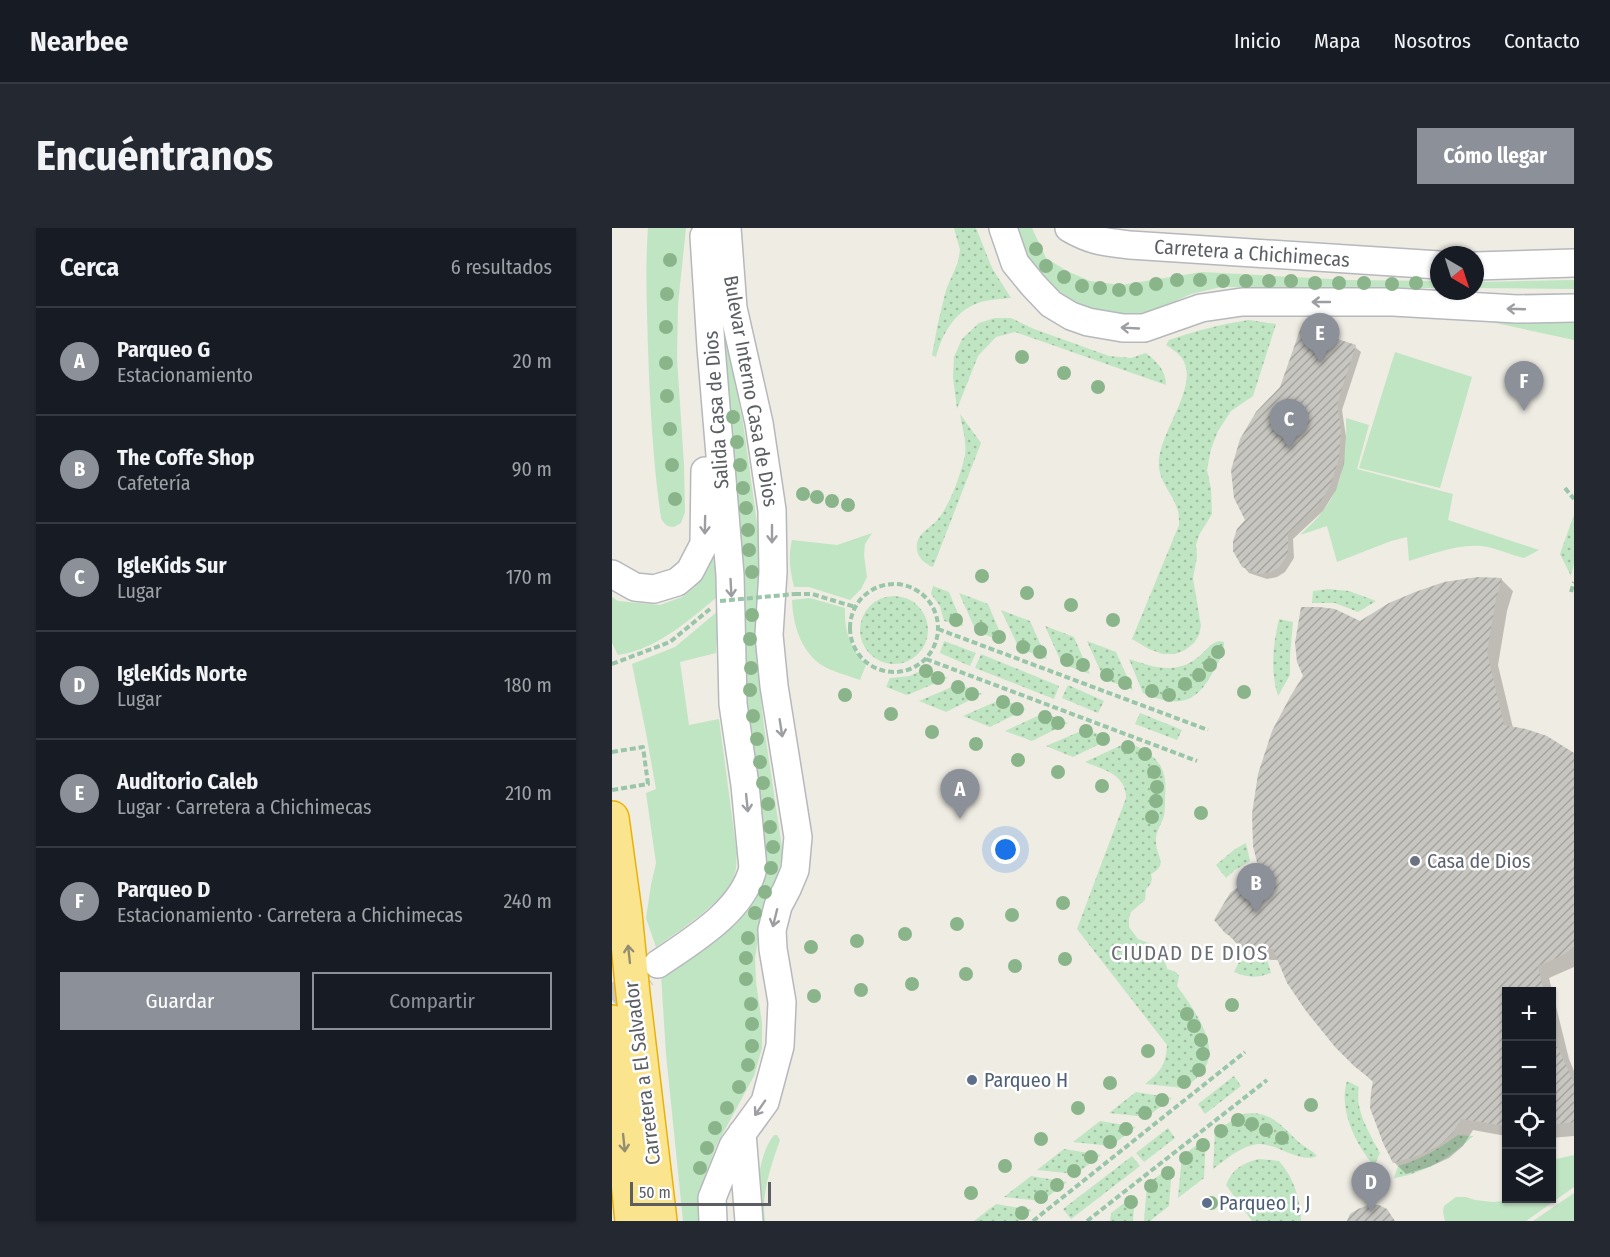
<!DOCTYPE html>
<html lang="es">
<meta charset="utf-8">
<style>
:root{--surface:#171b24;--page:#242831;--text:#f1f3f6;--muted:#9ea1a6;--line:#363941;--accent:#8c9099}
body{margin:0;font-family:"Fira Sans Condensed",sans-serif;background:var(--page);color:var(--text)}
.controls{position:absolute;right:18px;bottom:18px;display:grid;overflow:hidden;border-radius:0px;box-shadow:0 2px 4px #0004}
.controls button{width:54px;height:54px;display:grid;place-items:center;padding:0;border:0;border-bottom:2px solid var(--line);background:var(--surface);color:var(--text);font:30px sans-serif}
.compass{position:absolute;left:818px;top:18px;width:54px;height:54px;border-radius:50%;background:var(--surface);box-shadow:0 2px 4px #0004;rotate:141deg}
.scale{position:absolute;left:18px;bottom:15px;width:141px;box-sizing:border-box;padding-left:6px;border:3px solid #5b5e63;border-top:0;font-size:16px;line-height:21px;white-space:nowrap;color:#5b5e63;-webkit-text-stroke:4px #fff;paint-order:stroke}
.you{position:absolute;left:394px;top:622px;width:21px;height:21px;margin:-15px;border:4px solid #fff;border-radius:50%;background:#1a73e8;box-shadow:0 0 0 9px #1a73e833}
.badge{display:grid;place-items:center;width:39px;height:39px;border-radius:50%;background:var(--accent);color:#fff;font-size:20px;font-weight:700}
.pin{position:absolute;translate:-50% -50px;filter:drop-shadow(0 2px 3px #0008)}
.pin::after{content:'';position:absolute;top:32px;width:21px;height:18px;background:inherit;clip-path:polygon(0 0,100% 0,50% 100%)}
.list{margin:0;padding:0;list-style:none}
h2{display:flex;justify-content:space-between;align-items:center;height:78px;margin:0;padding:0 24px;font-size:26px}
h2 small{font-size:20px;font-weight:400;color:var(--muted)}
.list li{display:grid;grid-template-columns:39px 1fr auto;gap:18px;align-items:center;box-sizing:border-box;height:108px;padding:0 24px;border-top:2px solid var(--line)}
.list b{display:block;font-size:22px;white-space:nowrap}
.list p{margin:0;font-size:20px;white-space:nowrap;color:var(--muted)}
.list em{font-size:20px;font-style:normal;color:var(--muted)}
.actions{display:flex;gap:12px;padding:18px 24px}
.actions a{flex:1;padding:14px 0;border:2px solid var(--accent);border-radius:0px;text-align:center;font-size:21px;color:var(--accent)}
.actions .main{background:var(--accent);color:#fff}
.icon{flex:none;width:33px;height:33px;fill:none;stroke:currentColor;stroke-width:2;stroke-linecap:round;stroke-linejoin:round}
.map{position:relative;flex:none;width:962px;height:993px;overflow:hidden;border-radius:0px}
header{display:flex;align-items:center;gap:36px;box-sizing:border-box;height:84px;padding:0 30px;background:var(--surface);border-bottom:2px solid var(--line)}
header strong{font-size:28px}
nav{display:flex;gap:33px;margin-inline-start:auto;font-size:21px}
.intro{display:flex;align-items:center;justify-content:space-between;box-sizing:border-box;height:144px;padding:0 36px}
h1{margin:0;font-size:42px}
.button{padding:15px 27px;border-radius:0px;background:var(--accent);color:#fff;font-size:21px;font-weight:700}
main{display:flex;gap:36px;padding:0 36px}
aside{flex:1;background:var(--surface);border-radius:0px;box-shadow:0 2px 4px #0004}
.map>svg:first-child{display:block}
</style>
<header>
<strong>Nearbee</strong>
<nav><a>Inicio</a><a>Mapa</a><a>Nosotros</a><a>Contacto</a></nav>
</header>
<div class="intro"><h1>Encuéntranos</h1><a class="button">Cómo llegar</a></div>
<main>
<aside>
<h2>Cerca<small>6 resultados</small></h2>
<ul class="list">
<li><span class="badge">A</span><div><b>Parqueo G</b><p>Estacionamiento</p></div><em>20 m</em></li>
<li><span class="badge">B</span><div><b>The Coffe Shop</b><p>Cafetería</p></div><em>90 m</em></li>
<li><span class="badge">C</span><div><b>IgleKids Sur</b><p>Lugar</p></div><em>170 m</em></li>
<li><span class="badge">D</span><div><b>IgleKids Norte</b><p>Lugar</p></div><em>180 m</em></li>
<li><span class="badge">E</span><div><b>Auditorio Caleb</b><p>Lugar · Carretera a Chichimecas</p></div><em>210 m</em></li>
<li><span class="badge">F</span><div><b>Parqueo D</b><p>Estacionamiento · Carretera a Chichimecas</p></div><em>240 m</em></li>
</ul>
<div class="actions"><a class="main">Guardar</a><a>Compartir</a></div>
</aside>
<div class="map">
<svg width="962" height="993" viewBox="0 0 962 993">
<defs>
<pattern id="garden-dots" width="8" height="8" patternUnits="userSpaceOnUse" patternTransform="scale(1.5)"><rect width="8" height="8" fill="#c0e5c2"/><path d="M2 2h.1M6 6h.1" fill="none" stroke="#9fbda1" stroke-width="1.8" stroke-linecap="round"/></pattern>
<pattern id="building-hatch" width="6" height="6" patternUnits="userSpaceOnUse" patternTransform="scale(1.5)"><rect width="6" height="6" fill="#c8c6c0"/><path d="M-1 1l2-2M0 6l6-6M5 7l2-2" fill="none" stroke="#a5a4a0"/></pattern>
</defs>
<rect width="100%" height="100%" fill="#eeece3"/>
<path fill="#c0e5c2" d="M 36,0 L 74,0 L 66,76 L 65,131 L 72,237 L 73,284 L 69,295 L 62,299 C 55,299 52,296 49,290 C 41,234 38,177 36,120 C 35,80 33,40 36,0 Z
M 402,0 L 420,0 L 434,30 L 455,43 L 478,53 L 509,57 L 590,44 L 736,52 L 827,53 L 827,60 L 609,59 L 579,66 L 543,82 L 511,90 L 455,76 L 431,54 L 414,27 Z
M 962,52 L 962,61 L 863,60 L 863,54 Z
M 879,94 L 962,95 L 962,112 Z
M 112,115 L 115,115 L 131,195 L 146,302 L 149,347 L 147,454 L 152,499 L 171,626 L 162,660 L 147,705 L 143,730 L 144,754 L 150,795 L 150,820 L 142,848 L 104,918 L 90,957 L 92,993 L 71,993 L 54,826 L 49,747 L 151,648 C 158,621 150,592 145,565 C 141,540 136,515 134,490 L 129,305 L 115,177 Z
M 783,124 L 860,149 L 828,260 L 747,240 Z
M 734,190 L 757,197 L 745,241 L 841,266 L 836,292 L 927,322 L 912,330 C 900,327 888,322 876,319 C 850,314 821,326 797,333 L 795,309 L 779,313 L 725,334 L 715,298 L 688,307 C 696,299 704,292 711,283 C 732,257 735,222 734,190 Z
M 99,295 L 110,365 C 79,390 47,421 6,427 L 0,415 L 0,369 L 6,373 L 48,377 L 70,369 L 83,359 L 95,342 Z
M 260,305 L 253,316 L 252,327 L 255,349 L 249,361 L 238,372 L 197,359 L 182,359 C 178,342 176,328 180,312 L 225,317 Z
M 198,370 L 233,380 C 232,404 238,418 254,437 L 248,452 C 235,447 220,444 208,436 C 188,421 181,396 180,372 Z
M 106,383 L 104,425 L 68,434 L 77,497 L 107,491 L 125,626 C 124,632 125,639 123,645 C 118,671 65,704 44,719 L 34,690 L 39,657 L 44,635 L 34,565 L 44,561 L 34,505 L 20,436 L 63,419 Z
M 162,907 L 165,907 L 168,912 C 159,938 149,965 153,993 L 143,993 C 145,966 145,928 162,907 Z
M 962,927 L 962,959 L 914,993 L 833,993 L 831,984 L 832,978 L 844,969 L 854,969 L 863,972 L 881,974 L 908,971 L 939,970 L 940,932 Z
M 962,965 L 962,993 L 921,993 Z"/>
<path fill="url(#garden-dots)" d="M 342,0 L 364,0 L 380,40 L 399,70 C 389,71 377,71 366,75 C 343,83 330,106 324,129 L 320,127 L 326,95 L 334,62 L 346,34 L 348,22 Z
M 383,90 L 399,90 L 422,101 L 497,128 L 519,130 L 534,125 C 545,134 554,142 554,157 L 403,104 L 384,109 L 366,128 L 345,181 L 341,149 L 342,129 L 350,111 L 367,95 Z
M 637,92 L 664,96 L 641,168 L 619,183 L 606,203 L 599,221 L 595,242 L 599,261 L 600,286 L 587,307 L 584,317 L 585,329 L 581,350 L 589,398 L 587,407 L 582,415 L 573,422 L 563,426 L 551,426 L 537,421 L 520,411 L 567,297 C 567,292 567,287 566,283 C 562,268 549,256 547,240 C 543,207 591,157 569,129 C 565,124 559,120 554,117 L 557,112 C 583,103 609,96 637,92 Z
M 348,186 L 369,215 L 321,339 C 311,335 303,327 305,315 C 307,304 320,299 326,291 C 338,277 349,246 353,227 C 355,214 350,199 348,186 Z
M 962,287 L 962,335 L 959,348 L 948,326 Z
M 321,358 L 337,364 L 351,398 L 332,393 L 328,378 L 319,366 Z
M 716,361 L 737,363 L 764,373 L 746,384 L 723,375 L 700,375 L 701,363 Z
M 347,365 L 376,376 L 392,414 L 364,403 Z
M248 402a34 34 0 1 1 68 0a34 34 0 1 1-68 0Z
M 389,382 L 418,393 L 435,431 L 407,420 Z
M 667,391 L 681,394 L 678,427 L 678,447 L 666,468 C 658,443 661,416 667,391 Z
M 433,398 L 462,409 L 478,446 L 450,436 Z
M 332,413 L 364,425 L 358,438 L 328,425 Z
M 475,413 L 504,424 L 521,462 L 492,451 Z
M 607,413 L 612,414 C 612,427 607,433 601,444 C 583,478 564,479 531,465 L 517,431 C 541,439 563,447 585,430 C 593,424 597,416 607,413 Z
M 369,426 L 447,458 L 442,471 L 363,440 Z
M 314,440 L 336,450 L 295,467 L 274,459 L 278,450 L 298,448 Z
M 347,456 L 370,466 L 334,484 L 307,473 Z
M 456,457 L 492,473 L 486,485 L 450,470 Z
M 390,471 L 414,481 L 378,499 L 351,488 Z
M 432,485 L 456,495 L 420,513 L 393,503 Z
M 528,485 L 570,502 L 565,512 L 523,496 Z
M 474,501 L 498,511 L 461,529 L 434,518 Z
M 516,514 C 544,527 556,537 553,569 C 553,576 553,582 552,588 C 549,597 543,605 544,614 C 544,628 557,637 539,646 C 541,653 539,656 534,661 L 533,672 L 519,684 L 517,690 L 517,699 L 526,711 L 539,716 L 543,719 L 545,729 C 552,731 554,734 555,741 L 564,744 L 567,748 L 565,758 C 579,777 605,812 595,836 C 590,847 580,854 572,860 L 533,856 C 548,844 554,837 555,817 L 465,701 L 514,570 C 514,546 492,542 473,534 Z
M 634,615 L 638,633 L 623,642 L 614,650 L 604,637 L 623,621 Z
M 655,731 L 659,745 C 645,750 636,750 622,744 L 628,732 L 638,735 Z
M 622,848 L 629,858 L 593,886 L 586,876 Z
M 735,853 L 747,859 C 742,881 758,906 768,925 L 762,938 C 744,917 726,881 735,853 Z
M 524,864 L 560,870 L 535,889 L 497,885 Z
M 640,885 C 664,886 672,902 689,916 C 694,920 701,923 705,928 C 689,936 664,915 646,916 C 629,918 614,931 601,941 L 603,903 L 631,886 Z
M 488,893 L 524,899 L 499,918 L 461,914 Z
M 556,900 L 563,910 L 532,934 L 524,925 Z
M 846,907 L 861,908 C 838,930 813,945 782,950 L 786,938 C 808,932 828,920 846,907 Z
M 594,910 L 592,950 L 566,970 L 570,928 Z
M 452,921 L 489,927 L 464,946 L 425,942 Z
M 520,928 L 528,938 L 459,991 L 451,981 Z
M 647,931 L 667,933 C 682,950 688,970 689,993 L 640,993 L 614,957 C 620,941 631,935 647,931 Z
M 560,938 L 557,978 L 538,993 L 532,993 L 535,956 Z
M 419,948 L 455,954 L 430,973 L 392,969 Z
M 523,967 L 521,993 L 498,993 L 499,985 Z
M 384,976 L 420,982 L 406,993 L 362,993 Z"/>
<path fill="#0003" d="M 743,119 L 749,124 L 730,182 L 734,209 L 732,236 L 724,262 L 711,283 L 681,311 L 682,330 L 673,344 L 665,349 L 655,351 L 637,345 L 631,338 L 634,292 Z
M 889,351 L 901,363 L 895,383 L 886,437 L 901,500 L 962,527 L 962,739 L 937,750 L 957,831 L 962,843 L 962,908 L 939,910 L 939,764 L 894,764 L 894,908 L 861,902 L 851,918 L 837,930 L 817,939 L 794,946 L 782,934 L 762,855 L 724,818 L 667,732 L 659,732 L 644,727 L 626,717 L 614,704 L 650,648 L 748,394 Z"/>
<path fill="url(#building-hatch)" d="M 689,99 L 744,117 L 725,176 L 729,202 L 727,230 L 719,256 L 706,278 L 676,305 L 676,324 L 673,331 L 667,339 L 659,344 L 648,346 L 630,339 L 621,323 L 621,313 L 625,301 L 633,292 L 622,270 L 619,242 L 628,211 L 644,184 L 668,159 Z
M 866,349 L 890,350 L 884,371 L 875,424 L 892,497 L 914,501 L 935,508 L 962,525 L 962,718 L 953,726 L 926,738 L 932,764 L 894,764 L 894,898 L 849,891 L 840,906 L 826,918 L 805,928 L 781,935 L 771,915 L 758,880 L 759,864 L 761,853 L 742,838 L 723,819 L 694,783 L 675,755 L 661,721 L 646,721 L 630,716 L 613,705 L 602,692 L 618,665 L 631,655 L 648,647 L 641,618 L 640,586 L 646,546 L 660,503 L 678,469 L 691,448 L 685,434 L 683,415 L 689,379 L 707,379 L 723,381 L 748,393 L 777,375 L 803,364 L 832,354 Z
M 939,797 L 945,818 L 962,855 L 962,894 L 939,897 Z
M 757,977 L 767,977 L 775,981 L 783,993 L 735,993 L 738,986 L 746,981 Z"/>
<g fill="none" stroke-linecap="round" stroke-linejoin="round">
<path stroke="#c9c8c3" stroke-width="27" stroke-dasharray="27 14" stroke-linecap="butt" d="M 0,772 L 33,746"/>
<defs>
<path id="minor" d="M 391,0 L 403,35 L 421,57 L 439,76 L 459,88 L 476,94 L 511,100 L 532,100 L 589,80 L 630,74 L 781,74 L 905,81 L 962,80
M 457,0 C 479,13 492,14 518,17 L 827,37
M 863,38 L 962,35
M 0,346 L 23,359 L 42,361 L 65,354 L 78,343 L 92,316 L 93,243
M 46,736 C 81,712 131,683 141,640 L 133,557 L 121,476 L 118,347 L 99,119 L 92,8
M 130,905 L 137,993
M 101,993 L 100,970 L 121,918 L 153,874 L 168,818 L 170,774 L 161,721 L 160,702 L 166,678 L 175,661 L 183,642 L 186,609 L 162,458 L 157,407 L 161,344 L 160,282 L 147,195 L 121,80 L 115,0"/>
<path id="highway" d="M 0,590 L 13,685 L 21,766 L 48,993
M 0,794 L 20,993"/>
</defs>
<use href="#minor" stroke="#b6b8bd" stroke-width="30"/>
<use href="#highway" stroke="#ebb106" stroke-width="36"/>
<path stroke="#99c5a9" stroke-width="4" stroke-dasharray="6 3" stroke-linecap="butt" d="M 953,260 L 962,271
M238 400a44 44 0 1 1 88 0a44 44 0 1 1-88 0Z
M 959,364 L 962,354
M 183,366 L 200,366 L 243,379
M 326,401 L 596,502
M 314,431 L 585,533
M 0,436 L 58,414 L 98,381
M 0,524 L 31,519 L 36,556 L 0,562
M 421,993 L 633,824
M 475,993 L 655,852"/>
<use href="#minor" stroke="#fff" stroke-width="27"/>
<use href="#highway" stroke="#fae58e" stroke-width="33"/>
<path stroke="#99c5a9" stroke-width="4" stroke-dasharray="6 3" stroke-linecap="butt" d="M 108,373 L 183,366"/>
</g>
<g fill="#8ab489">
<circle cx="424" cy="21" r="7"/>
<circle cx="58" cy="32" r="7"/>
<circle cx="434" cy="38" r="7"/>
<circle cx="452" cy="49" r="7"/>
<circle cx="565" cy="52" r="7"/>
<circle cx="588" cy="52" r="7"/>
<circle cx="611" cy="53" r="7"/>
<circle cx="634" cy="53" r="7"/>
<circle cx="657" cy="53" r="7"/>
<circle cx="679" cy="53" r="7"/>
<circle cx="703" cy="55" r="7"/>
<circle cx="727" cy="55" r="7"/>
<circle cx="752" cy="55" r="7"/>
<circle cx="804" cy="55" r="7"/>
<circle cx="544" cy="56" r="7"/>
<circle cx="780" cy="56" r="7"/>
<circle cx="470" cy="58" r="7"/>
<circle cx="488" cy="60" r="7"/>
<circle cx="524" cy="61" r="7"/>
<circle cx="507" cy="62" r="7"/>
<circle cx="55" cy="66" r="7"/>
<circle cx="54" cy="99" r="7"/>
<circle cx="410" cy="129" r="7"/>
<circle cx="54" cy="135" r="7"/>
<circle cx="452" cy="145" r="7"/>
<circle cx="486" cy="159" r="7"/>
<circle cx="55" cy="168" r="7"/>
<circle cx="121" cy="189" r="7"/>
<circle cx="58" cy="201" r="7"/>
<circle cx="125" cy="214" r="7"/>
<circle cx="60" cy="237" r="7"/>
<circle cx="128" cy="237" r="7"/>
<circle cx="131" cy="260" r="7"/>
<circle cx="191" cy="266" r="7"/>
<circle cx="205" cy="269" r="7"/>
<circle cx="63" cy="271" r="7"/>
<circle cx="220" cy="273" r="7"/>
<circle cx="236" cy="277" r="7"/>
<circle cx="134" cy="280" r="7"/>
<circle cx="136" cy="302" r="7"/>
<circle cx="137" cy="322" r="7"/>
<circle cx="140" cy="344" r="7"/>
<circle cx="370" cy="348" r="7"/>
<circle cx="415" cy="365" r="7"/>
<circle cx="459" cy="377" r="7"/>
<circle cx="140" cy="387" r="7"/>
<circle cx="344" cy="392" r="7"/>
<circle cx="501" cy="392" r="7"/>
<circle cx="369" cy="401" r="7"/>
<circle cx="387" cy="409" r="7"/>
<circle cx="138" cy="411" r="7"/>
<circle cx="411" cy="419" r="7"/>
<circle cx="428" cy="424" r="7"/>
<circle cx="606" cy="424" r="7"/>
<circle cx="455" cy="432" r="7"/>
<circle cx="471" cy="437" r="7"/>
<circle cx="598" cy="437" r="7"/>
<circle cx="139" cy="440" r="7"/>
<circle cx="314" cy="443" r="7"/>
<circle cx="495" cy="447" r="7"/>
<circle cx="587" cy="447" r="7"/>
<circle cx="326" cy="450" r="7"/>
<circle cx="513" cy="455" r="7"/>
<circle cx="573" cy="456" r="7"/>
<circle cx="346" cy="459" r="7"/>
<circle cx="138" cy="462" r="7"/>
<circle cx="540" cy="463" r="7"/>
<circle cx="632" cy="464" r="7"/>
<circle cx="360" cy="466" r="7"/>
<circle cx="233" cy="467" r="7"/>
<circle cx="557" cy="467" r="7"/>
<circle cx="391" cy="474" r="7"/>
<circle cx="405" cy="481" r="7"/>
<circle cx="279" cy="486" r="7"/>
<circle cx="141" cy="488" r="7"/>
<circle cx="433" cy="489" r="7"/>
<circle cx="446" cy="495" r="7"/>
<circle cx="474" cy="503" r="7"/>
<circle cx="320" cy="504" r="7"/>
<circle cx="145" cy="511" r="7"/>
<circle cx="491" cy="511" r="7"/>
<circle cx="364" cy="516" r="7"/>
<circle cx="516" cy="519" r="7"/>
<circle cx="533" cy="526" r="7"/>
<circle cx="406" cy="532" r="7"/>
<circle cx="148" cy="534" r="7"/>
<circle cx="446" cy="544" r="7"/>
<circle cx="542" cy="544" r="7"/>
<circle cx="151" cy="555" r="7"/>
<circle cx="490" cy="558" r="7"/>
<circle cx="545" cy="559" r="7"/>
<circle cx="544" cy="573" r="7"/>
<circle cx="156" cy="576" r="7"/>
<circle cx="589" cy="585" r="7"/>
<circle cx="540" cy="589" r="7"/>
<circle cx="158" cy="599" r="7"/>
<circle cx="161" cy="619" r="7"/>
<circle cx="159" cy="640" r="7"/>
<circle cx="153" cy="664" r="7"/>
<circle cx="451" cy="675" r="7"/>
<circle cx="143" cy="685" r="7"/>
<circle cx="400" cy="687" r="7"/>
<circle cx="345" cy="696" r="7"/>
<circle cx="293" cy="706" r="7"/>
<circle cx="136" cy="710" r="7"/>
<circle cx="245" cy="713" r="7"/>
<circle cx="199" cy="719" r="7"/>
<circle cx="134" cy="730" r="7"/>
<circle cx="453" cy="731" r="7"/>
<circle cx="403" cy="738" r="7"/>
<circle cx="354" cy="746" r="7"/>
<circle cx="134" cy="751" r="7"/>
<circle cx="300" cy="756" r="7"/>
<circle cx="249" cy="762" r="7"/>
<circle cx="202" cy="768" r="7"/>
<circle cx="139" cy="776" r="7"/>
<circle cx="620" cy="777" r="7"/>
<circle cx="575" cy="786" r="7"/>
<circle cx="140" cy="796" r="7"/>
<circle cx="582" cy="798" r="7"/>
<circle cx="589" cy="812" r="7"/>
<circle cx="140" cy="818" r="7"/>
<circle cx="536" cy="823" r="7"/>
<circle cx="591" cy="826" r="7"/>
<circle cx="136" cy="837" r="7"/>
<circle cx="587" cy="842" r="7"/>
<circle cx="572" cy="854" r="7"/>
<circle cx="498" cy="855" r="7"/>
<circle cx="127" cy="859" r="7"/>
<circle cx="550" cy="872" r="7"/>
<circle cx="699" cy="877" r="7"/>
<circle cx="115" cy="880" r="7"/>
<circle cx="466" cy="880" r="7"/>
<circle cx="533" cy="885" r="7"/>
<circle cx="626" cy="892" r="7"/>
<circle cx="640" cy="896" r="7"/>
<circle cx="103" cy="900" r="7"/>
<circle cx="514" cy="901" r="7"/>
<circle cx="654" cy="902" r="7"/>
<circle cx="609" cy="903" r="7"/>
<circle cx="670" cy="910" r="7"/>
<circle cx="429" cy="911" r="7"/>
<circle cx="498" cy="914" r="7"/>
<circle cx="591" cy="917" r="7"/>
<circle cx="95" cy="920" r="7"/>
<circle cx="479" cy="929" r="7"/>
<circle cx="574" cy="930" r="7"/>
<circle cx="393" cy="938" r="7"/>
<circle cx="88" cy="940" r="7"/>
<circle cx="462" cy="943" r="7"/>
<circle cx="556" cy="945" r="7"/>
<circle cx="445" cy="957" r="7"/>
<circle cx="539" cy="958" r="7"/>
<circle cx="359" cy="965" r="7"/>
<circle cx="429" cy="969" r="7"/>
<circle cx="519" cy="974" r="7"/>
<circle cx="599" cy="975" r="7"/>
<circle cx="410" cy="985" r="7"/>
</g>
<defs><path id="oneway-shaft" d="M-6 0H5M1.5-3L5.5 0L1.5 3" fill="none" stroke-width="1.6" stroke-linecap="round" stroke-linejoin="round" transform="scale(1.5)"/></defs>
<g stroke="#9d9ea1">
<use href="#oneway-shaft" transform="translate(709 74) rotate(-180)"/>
<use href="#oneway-shaft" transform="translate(904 81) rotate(-178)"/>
<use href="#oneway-shaft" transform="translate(518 100) rotate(-177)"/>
<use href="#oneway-shaft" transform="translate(93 297) rotate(91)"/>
<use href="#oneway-shaft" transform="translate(160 306) rotate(90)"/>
<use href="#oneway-shaft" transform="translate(119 360) rotate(87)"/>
<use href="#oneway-shaft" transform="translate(169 500) rotate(81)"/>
<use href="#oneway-shaft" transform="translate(135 575) rotate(84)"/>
<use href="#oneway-shaft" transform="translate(163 690) rotate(104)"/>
<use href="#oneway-shaft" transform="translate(148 880) rotate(125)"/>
</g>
<g stroke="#938d72">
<use href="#oneway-shaft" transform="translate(17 726) rotate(-96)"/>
<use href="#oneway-shaft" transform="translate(12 915) rotate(84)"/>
</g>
<circle fill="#6b7280" stroke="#fff" stroke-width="2" cx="803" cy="633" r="6"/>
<g fill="#5c6f8a" stroke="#fff" stroke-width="2">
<circle cx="360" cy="852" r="6"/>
<circle cx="595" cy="975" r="6"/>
</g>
<g text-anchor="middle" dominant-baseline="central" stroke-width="5" stroke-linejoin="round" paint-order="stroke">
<g font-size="20" fill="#5b5e63" stroke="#fff">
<text transform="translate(640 25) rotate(4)">Carretera a Chichimecas</text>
<text transform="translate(139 163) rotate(80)">Bulevar Interno Casa de Dios</text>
<text transform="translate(104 182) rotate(-94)">Salida Casa de Dios</text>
<text transform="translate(30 845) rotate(-97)">Carretera a El Salvador</text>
</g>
<g font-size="20" fill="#5b616d" stroke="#fff" text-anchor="start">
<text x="815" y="633">Casa de Dios</text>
</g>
<g font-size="20" fill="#4e5e75" stroke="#fff" text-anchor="start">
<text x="372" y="852">Parqueo H</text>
<text x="607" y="975">Parqueo I, J</text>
</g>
<g font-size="21" letter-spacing="1.5" fill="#6c7075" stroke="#fff">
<text x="578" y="725">CIUDAD DE DIOS</text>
</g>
</g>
</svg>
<div class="controls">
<button>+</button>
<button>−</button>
<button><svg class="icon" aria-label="locate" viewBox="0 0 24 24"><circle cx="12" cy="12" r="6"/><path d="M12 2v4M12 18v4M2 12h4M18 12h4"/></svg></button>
<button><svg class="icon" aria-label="layers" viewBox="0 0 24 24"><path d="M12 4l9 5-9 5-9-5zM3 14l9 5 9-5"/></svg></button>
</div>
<svg class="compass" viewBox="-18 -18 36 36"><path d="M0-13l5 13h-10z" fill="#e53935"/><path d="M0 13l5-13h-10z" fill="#9ea1a6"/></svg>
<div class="scale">50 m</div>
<div class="you"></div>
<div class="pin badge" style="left:348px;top:591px">A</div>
<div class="pin badge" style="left:644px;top:685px">B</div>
<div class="pin badge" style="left:677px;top:221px">C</div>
<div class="pin badge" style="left:759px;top:984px">D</div>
<div class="pin badge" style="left:708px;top:135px">E</div>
<div class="pin badge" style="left:912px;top:183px">F</div>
</div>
</main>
